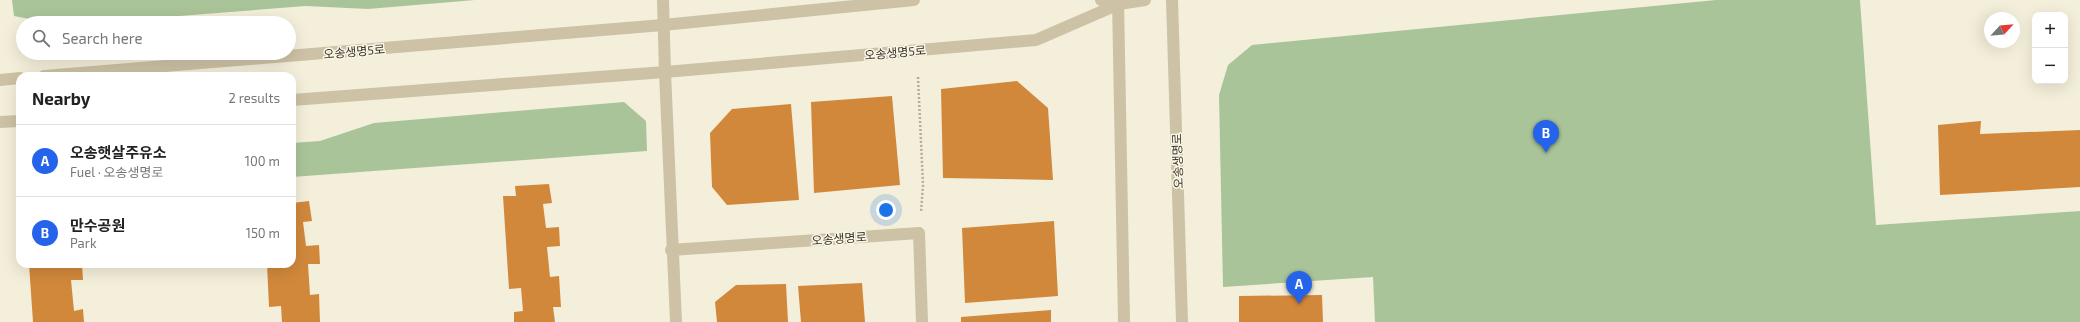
<!DOCTYPE html>
<meta charset="utf-8">
<style>
:root{--surface:#fff;--page:#f6f6f6;--text:#222;--muted:#767676;--line:#e0e0e0;--accent:#2563eb}
body{margin:0;font-family:"Exo 2","Noto Sans KR",sans-serif;background:var(--page);color:var(--text)}
.controls{position:absolute;right:12px;top:12px;display:grid;overflow:hidden;border-radius:8px;box-shadow:0 4px 16px #0002}
.controls button{width:36px;height:36px;display:grid;place-items:center;padding:0;border:0;border-bottom:1px solid var(--line);background:var(--surface);color:var(--text);font:20px sans-serif}
.compass{position:absolute;left:1984px;top:12px;width:36px;height:36px;border-radius:50%;background:var(--surface);box-shadow:0 4px 16px #0002;rotate:64deg}
.you{position:absolute;left:886px;top:210px;width:14px;height:14px;margin:-10px;border:3px solid #fff;border-radius:50%;background:#1a73e8;box-shadow:0 0 0 6px #1a73e833}
.badge{display:grid;place-items:center;width:26px;height:26px;border-radius:50%;background:var(--accent);color:#fff;font-size:13px;font-weight:700}
.pin{position:absolute;translate:-50% -33px;filter:drop-shadow(0 1px 2px #0008)}
.pin::after{content:'';position:absolute;top:21px;width:14px;height:12px;background:inherit;clip-path:polygon(0 0,100% 0,50% 100%)}
.list{margin:0;padding:0;list-style:none}
h2{display:flex;justify-content:space-between;align-items:center;height:52px;margin:0;padding:0 16px;font-size:17px}
h2 small{font-size:13px;font-weight:400;color:var(--muted)}
.list li{display:grid;grid-template-columns:26px 1fr auto;gap:12px;align-items:center;box-sizing:border-box;height:72px;padding:0 16px;border-top:1px solid var(--line)}
.list b{display:block;font-size:15px;white-space:nowrap}
.list p{margin:0;font-size:13px;white-space:nowrap;color:var(--muted)}
.list em{font-size:13px;font-style:normal;color:var(--muted)}
.icon{flex:none;width:22px;height:22px;fill:none;stroke:currentColor;stroke-width:2;stroke-linecap:round;stroke-linejoin:round}
.map{position:relative;flex:none;width:2080px;height:322px;overflow:hidden}
.search{position:absolute;background:var(--surface);box-shadow:0 4px 16px #0002;left:16px;top:16px;width:280px;height:44px;display:flex;align-items:center;gap:10px;box-sizing:border-box;padding:0 14px;border-radius:22px;color:var(--muted);font-size:15px}
.panel{position:absolute;background:var(--surface);box-shadow:0 4px 16px #0002;left:16px;top:72px;width:280px;height:196px;border-radius:12px}
.map>svg:first-child{display:block}
</style>
<div class="map">
<svg width="2080" height="322" viewBox="0 0 2080 322">
<rect width="100%" height="100%" fill="#f4efda"/>
<path fill="#aac499" d="M 12,0 L 475,0 L 368,9 L 306,6 L 90,23 L 50,23 L 14,16 Z
M 1716,0 L 1860,0 L 1876,225 L 2080,211 L 2080,322 L 1375,322 L 1373,277 L 1223,287 L 1219,95 L 1228,65 L 1252,45 Z
M 624,102 L 646,121 L 647,151 L 292,177 L 292,143 L 320,141 L 374,123 Z"/>
<path fill="#d1883b" d="M 1017,81 L 1048,108 L 1053,180 L 943,178 L 941,89 Z
M 892,96 L 900,185 L 814,193 L 811,102 Z
M 791,104 L 799,200 L 727,205 L 712,187 L 710,133 L 732,109 Z
M 1981,121 L 1980,134 L 2080,130 L 2080,187 L 1940,195 L 1938,125 Z
M 549,184 L 552,203 L 543,204 L 546,228 L 559,227 L 560,246 L 547,247 L 550,277 L 559,276 L 561,307 L 553,307 L 555,322 L 514,322 L 514,312 L 523,311 L 521,288 L 509,289 L 503,196 L 516,196 L 515,186 Z
M 309,201 L 312,221 L 303,222 L 306,246 L 319,245 L 320,264 L 308,264 L 310,295 L 319,294 L 320,322 L 282,322 L 281,306 L 269,307 L 267,264 L 292,264 L 292,203 Z
M 1054,221 L 1058,296 L 965,303 L 962,228 Z
M 29,264 L 82,264 L 83,280 L 71,280 L 74,311 L 83,309 L 84,322 L 33,322 Z
M 862,283 L 865,322 L 801,322 L 798,286 Z
M 786,284 L 788,322 L 717,322 L 715,302 L 736,285 Z
M 1322,295 L 1323,322 L 1239,322 L 1239,296 Z
M 1051,310 L 1051,322 L 961,322 L 961,317 Z"/>
<g fill="none" stroke-linecap="round" stroke-linejoin="round">
<path stroke="#b9ac8f" stroke-width="2.5" stroke-dasharray="2 2" stroke-linecap="butt" d="M 918,77 L 923,185 L 921,212"/>
<path stroke="#cdc2a5" stroke-width="12" d="M 663,0 L 665,72 L 676,322
M 1101,0 L 1119,4
M 1118,0 L 1124,322
M 1172,0 L 1182,322
M 44,76 L 663,25 L 914,0
M 0,80 L 20,78
M 292,100 L 665,72 L 1036,40 L 1119,4 L 1145,0
M 0,122 L 20,121
M 671,250 L 919,233 L 922,322"/>
</g>
<g text-anchor="middle" dominant-baseline="central" stroke-width="3" stroke-linejoin="round" paint-order="stroke">
<g font-size="12" fill="#383127" stroke="#fbf7e7">
<text transform="translate(354 51) rotate(-5)">오송생명5로</text>
<text transform="translate(895 52) rotate(-5)">오송생명5로</text>
<text transform="translate(1177 161) rotate(-92)">오송생명로</text>
<text transform="translate(839 238) rotate(-4)">오송생명로</text>
</g>
</g>
</svg>
<div class="controls">
<button>+</button>
<button>−</button>
</div>
<svg class="compass" viewBox="-18 -18 36 36"><path d="M0-13l5 13h-10z" fill="#e53935"/><path d="M0 13l5-13h-10z" fill="#767676"/></svg>
<div class="you"></div>
<div class="pin badge" style="left:1299px;top:304px">A</div>
<div class="pin badge" style="left:1546px;top:153px">B</div>
<div class="search"><svg class="icon" aria-label="search" viewBox="0 0 24 24"><circle cx="10" cy="10" r="6"/><path d="M15 15l6 6"/></svg>Search here</div>
<section class="panel">
<h2>Nearby<small>2 results</small></h2>
<ul class="list">
<li><span class="badge">A</span><div><b>오송햇살주유소</b><p>Fuel · 오송생명로</p></div><em>100 m</em></li>
<li><span class="badge">B</span><div><b>만수공원</b><p>Park</p></div><em>150 m</em></li>
</ul>
</section>
</div>
